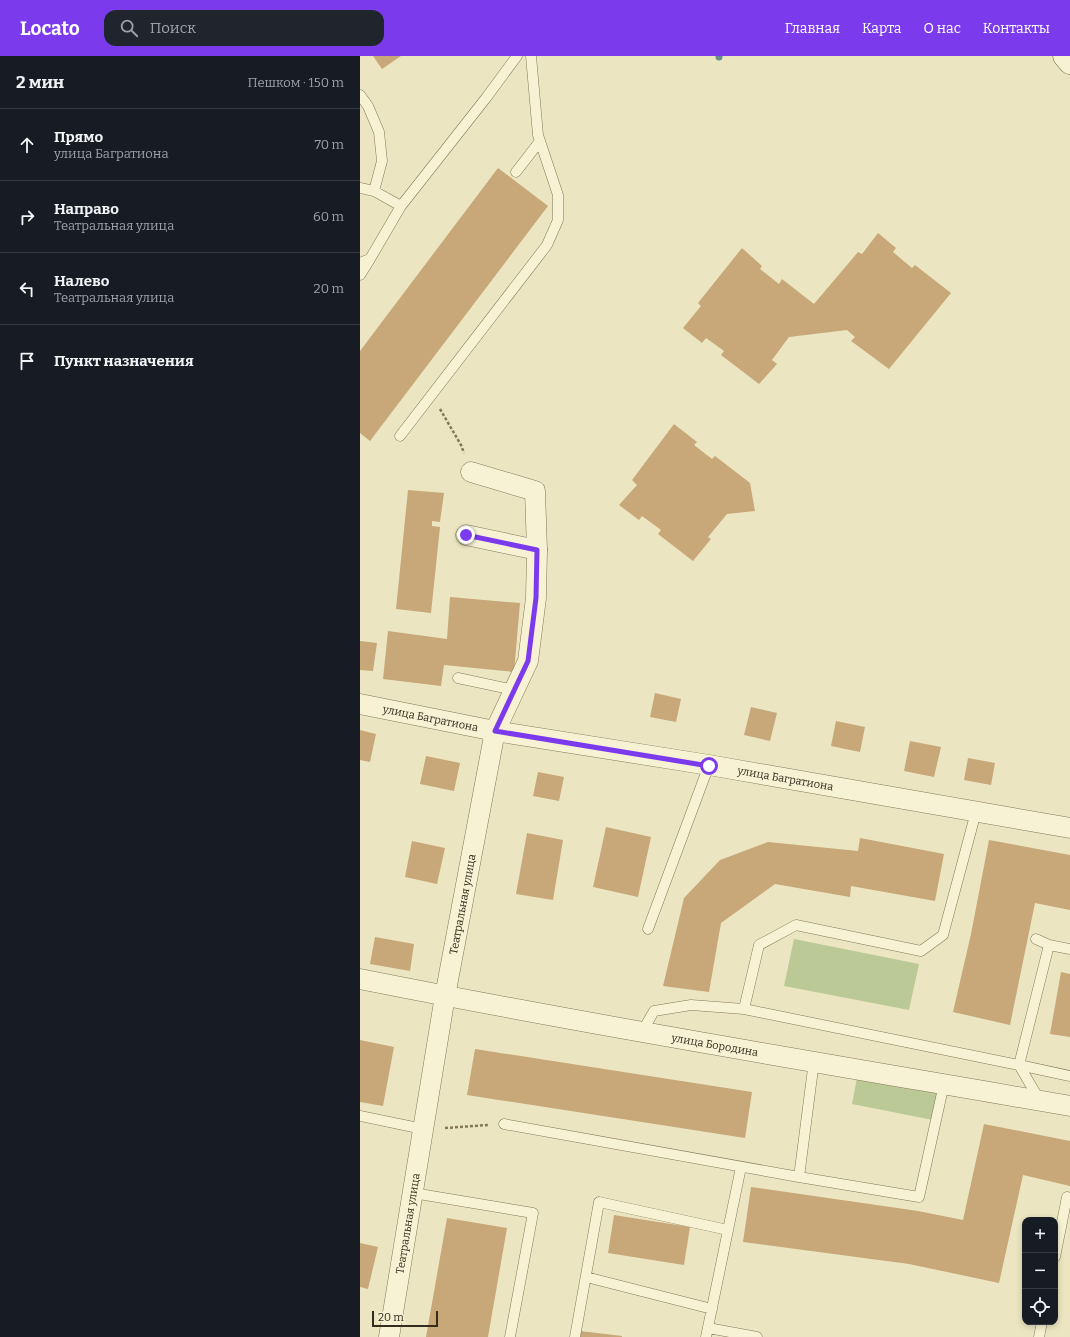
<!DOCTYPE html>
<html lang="ru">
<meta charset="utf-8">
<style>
:root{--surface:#171b24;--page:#20242c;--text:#f1f3f6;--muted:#9ea1a6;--line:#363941;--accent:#7c3aed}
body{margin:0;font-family:Bitter,serif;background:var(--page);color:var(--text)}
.controls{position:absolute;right:12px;bottom:12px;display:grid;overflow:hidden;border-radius:8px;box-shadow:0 2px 6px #0003}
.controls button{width:36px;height:36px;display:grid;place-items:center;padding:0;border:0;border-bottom:1px solid var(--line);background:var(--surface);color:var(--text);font:20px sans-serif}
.scale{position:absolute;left:12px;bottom:10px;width:66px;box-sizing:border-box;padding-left:4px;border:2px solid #342c1d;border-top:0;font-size:11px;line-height:14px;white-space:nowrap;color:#342c1d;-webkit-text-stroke:3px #f3efd0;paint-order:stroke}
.stop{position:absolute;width:12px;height:12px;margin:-9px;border:3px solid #7c3aed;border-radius:50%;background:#fff}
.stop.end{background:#7c3aed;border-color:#fff;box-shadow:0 1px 4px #0008}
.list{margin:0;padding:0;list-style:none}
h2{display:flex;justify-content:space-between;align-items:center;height:52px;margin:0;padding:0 16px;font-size:17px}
h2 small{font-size:13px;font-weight:400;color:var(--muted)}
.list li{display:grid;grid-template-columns:26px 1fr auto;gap:12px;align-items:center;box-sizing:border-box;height:72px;padding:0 16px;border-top:1px solid var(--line)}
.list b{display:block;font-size:15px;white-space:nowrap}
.list p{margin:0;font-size:13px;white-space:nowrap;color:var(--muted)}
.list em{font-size:13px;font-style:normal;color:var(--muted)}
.icon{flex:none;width:22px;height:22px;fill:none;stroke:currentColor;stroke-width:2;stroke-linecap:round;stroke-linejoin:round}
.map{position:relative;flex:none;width:710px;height:1281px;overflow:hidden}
header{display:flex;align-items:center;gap:24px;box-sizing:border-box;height:56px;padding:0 20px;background:var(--accent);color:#fff}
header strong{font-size:19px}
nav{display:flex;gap:22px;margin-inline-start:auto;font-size:14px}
.search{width:280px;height:36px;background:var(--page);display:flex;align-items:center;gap:10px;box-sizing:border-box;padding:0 14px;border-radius:12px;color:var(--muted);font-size:15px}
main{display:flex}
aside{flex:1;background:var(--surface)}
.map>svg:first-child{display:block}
</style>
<header>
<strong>Locato</strong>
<div class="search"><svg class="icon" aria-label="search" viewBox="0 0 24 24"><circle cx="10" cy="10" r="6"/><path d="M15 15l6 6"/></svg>Поиск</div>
<nav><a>Главная</a><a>Карта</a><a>О нас</a><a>Контакты</a></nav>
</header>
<main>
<aside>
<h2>2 мин<small>Пешком · 150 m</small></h2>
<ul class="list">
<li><svg class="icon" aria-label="ahead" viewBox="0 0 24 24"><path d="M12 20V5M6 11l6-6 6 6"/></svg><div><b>Прямо</b><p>улица Багратиона</p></div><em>70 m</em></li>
<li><svg class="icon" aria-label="right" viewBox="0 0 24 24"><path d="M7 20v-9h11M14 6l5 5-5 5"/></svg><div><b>Направо</b><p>Театральная улица</p></div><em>60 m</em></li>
<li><svg class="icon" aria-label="left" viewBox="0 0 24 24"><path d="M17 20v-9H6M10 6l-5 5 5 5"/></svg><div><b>Налево</b><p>Театральная улица</p></div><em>20 m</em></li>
<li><svg class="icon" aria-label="arrive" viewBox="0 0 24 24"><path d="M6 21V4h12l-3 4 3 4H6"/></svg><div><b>Пункт назначения</b></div></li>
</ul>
</aside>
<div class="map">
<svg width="710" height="1281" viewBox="0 0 710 1281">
<rect width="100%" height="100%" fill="#ebe6c1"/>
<path fill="#bac996" d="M 434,883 L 559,908 L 549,954 L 424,930 Z
M 498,1017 L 585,1034 L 578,1065 L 492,1048 Z"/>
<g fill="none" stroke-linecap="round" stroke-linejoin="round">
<path stroke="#6b8b89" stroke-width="7" d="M 359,0 L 359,1"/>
</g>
<path fill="#c8a779" d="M 13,0 L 41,0 L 22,13 Z
M 138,112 L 188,150 L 10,385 L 0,377 L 0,295 Z
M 518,177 L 536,192 L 533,196 L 552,212 L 555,209 L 591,237 L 529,313 L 491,285 L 495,281 L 487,274 L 429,281 L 412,304 L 417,308 L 399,328 L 361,299 L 364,295 L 346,282 L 342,287 L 323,272 L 341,250 L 338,247 L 382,192 L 402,210 L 400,213 L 419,228 L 422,223 L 454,248 L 498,196 L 502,198 Z
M 314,368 L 337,386 L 334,389 L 352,403 L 355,400 L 390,427 L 395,455 L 367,458 L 348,481 L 351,483 L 333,505 L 298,478 L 301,474 L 282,460 L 279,464 L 259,449 L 277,429 L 272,424 Z
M 48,434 L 84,437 L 80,466 L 72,465 L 72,470 L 80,471 L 71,557 L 36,553 Z
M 90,541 L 160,547 L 154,616 L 84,609 L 81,630 L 23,623 L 28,575 L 87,583 Z
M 0,585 L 17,587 L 13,615 L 0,614 Z
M 295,637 L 321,643 L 316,666 L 290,661 Z
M 391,651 L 417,657 L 410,685 L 384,679 Z
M 476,665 L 505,671 L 500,696 L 471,690 Z
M 0,674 L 16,678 L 10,706 L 0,704 Z
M 550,685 L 581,691 L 574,721 L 544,715 Z
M 66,700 L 100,707 L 94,735 L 60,728 Z
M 608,702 L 635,707 L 631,729 L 604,724 Z
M 178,716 L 204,721 L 199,745 L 173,740 Z
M 246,771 L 291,781 L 278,841 L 233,831 Z
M 167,777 L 203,784 L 193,844 L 156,838 Z
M 500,782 L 584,798 L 575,845 L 491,830 L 490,841 L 415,828 L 361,867 L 349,936 L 303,930 L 324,842 L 360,804 L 408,786 L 498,795 Z
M 629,784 L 710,799 L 710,854 L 675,847 L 650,969 L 593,956 L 611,878 Z
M 52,785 L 85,792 L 77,828 L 45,821 Z
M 15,881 L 54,888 L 50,915 L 10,908 Z
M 701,916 L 710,918 L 710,981 L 690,978 Z
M 0,984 L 34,991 L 23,1050 L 0,1046 Z
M 115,993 L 392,1036 L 385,1082 L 107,1039 Z
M 624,1068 L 710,1085 L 710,1130 L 663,1119 L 639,1227 L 549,1208 L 383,1186 L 391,1131 L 558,1155 L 603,1164 Z
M 254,1159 L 330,1171 L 324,1209 L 248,1197 Z
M 87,1162 L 147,1172 L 128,1281 L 66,1281 Z
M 0,1187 L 18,1191 L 8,1233 L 0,1231 Z
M 220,1275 L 262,1280 L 262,1281 L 219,1281 Z"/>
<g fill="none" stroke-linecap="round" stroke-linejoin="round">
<defs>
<path id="service" d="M 0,39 L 8,50 L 19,76 L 22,105 L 14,135
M 156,116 L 180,85
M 0,132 L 14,135 L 41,150
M 0,207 L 10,203 L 41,150 L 126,42 L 157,0
M 0,219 L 10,203
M 40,380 L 187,189 L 198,164 L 198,139 L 178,79 L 171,0
M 98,622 L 154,634
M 288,873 L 349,709
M 676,883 L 689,889 L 710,893
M 689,889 L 659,1009 L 710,1020
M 384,953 L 659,1009 L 680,1045
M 282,976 L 294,955 L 331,949 L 384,953 L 399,889 L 436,869 L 561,895 L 583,879 L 616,756
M 454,1005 L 439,1121 L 559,1141 L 584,1028
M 0,1060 L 63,1073
M 144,1068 L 439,1121
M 53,1137 L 173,1157 L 150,1281
M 695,1201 L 707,1141 L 710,1142
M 226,1221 L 352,1253
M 348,1272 L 397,1281
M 215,1281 L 239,1146 L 368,1174
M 346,1281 L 381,1111
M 679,1281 L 682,1266"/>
<g id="minor">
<path d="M 111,416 L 175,435 L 177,494"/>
<path id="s1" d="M 0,648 L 135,675 L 349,709 L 710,772"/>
<path id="s2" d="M 0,923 C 236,970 473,1009 710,1050"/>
<path id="s3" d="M 29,1281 L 85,940 L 135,675 L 168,605 L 176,542 L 177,494 L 106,479"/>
</g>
<path id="secondary" d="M 704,0 L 710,7"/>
</defs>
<use href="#service" stroke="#84775a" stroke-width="11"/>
<use href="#minor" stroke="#84775a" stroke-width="21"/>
<use href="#secondary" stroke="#66583d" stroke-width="23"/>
<path stroke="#84775a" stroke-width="2.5" stroke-dasharray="3 2" stroke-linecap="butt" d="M 80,353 L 101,389 L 104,397
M 85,1072 L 128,1069"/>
<use href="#service" stroke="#f7f2d4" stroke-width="10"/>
<use href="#minor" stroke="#f7f2d4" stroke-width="20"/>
<use href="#secondary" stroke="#f7f2d4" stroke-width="22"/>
</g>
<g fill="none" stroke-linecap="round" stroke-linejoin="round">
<path stroke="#7c3aed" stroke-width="5" d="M 106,479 L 177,494 L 176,542 L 168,605 L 135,675 L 349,710"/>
</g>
<g text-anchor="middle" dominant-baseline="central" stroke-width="3" stroke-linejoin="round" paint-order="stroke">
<g font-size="11" fill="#342c1d" stroke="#f3efd0">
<text stroke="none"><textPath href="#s1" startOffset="72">улица Багратиона</textPath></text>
<text stroke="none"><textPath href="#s1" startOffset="432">улица Багратиона</textPath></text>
<text stroke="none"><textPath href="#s3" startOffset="439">Театральная улица</textPath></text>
<text stroke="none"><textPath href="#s2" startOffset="361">улица Бородина</textPath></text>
<text stroke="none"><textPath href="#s3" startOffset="115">Театральная улица</textPath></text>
</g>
</g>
</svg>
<div class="controls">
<button>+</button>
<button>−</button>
<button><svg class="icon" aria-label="locate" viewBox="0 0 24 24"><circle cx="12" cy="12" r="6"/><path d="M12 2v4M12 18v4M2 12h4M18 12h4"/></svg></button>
</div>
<div class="scale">20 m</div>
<div class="stop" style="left:349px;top:710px"></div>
<div class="stop end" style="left:106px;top:479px"></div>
</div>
</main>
